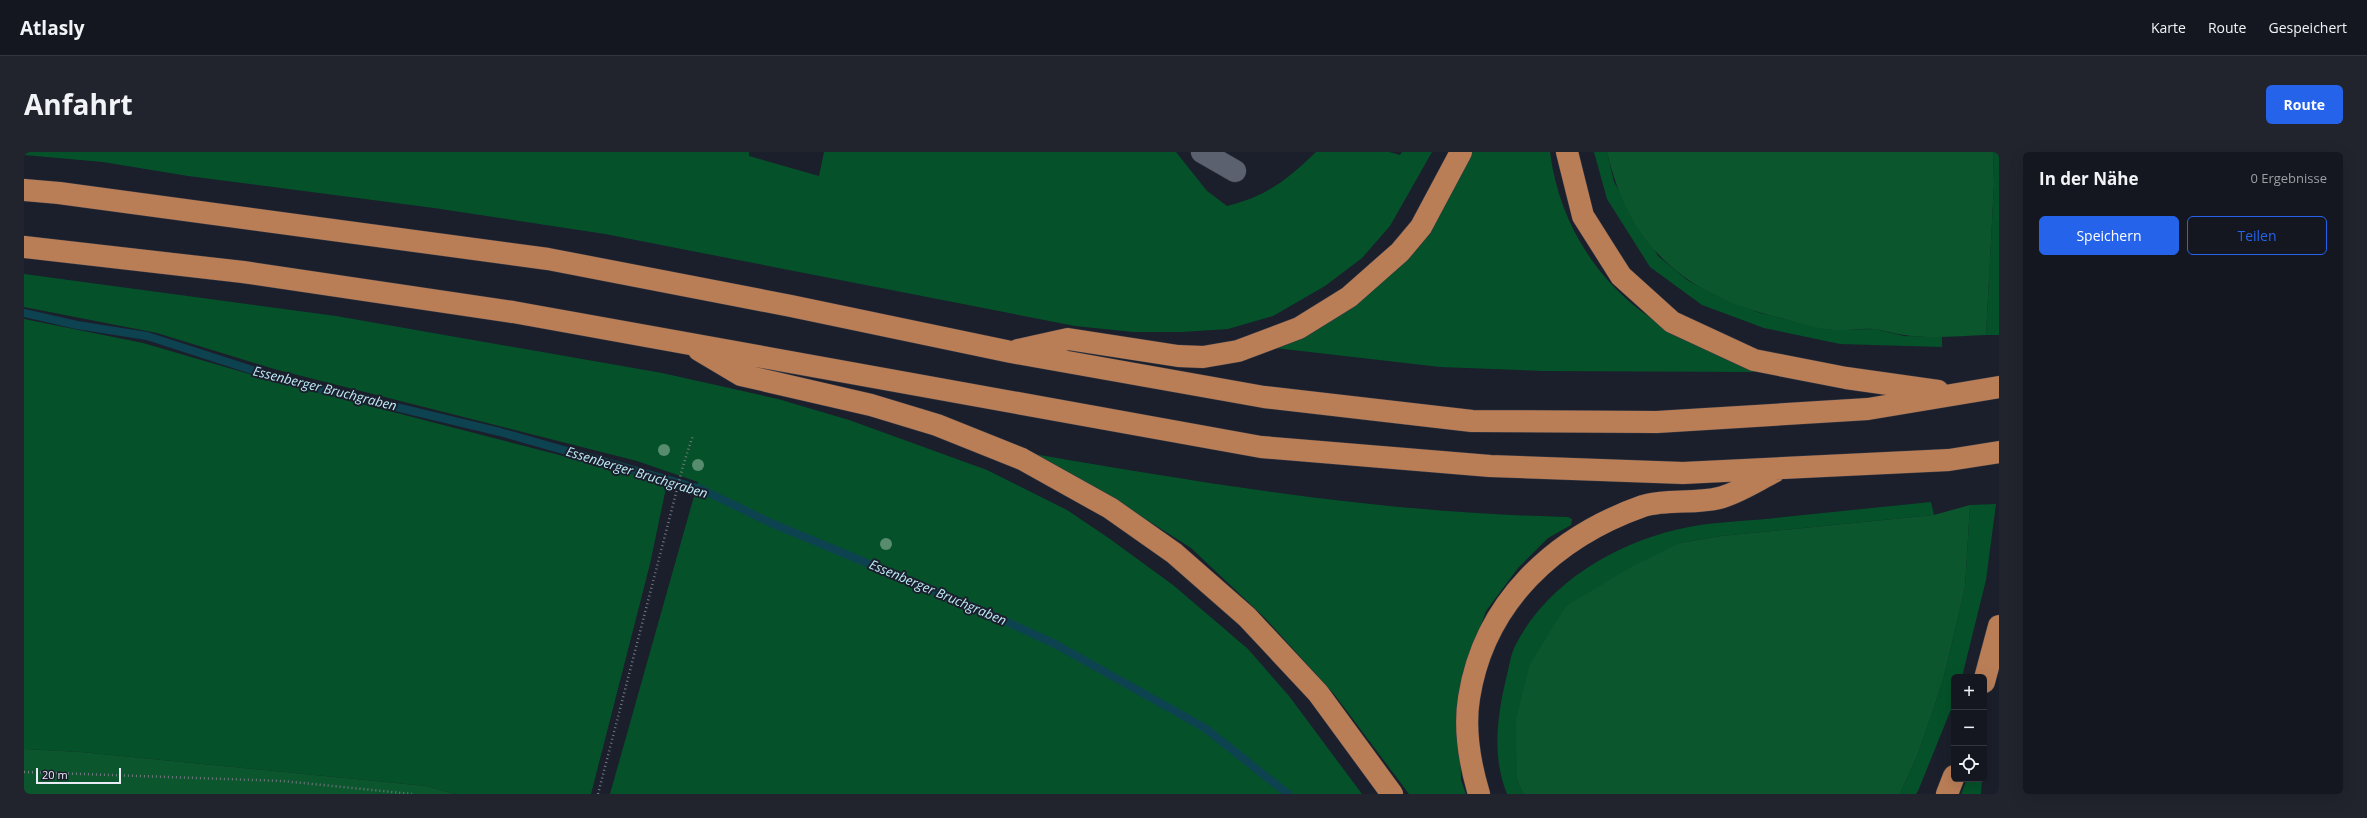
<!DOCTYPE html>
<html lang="de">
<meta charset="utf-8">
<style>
:root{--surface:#141720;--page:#21242d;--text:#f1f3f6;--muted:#9d9fa5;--line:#33363e;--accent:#2563eb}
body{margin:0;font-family:"Open Sans",sans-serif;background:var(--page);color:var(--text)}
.controls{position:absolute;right:12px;bottom:12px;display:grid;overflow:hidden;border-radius:6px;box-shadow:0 4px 16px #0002}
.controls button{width:36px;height:36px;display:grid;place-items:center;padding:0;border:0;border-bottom:1px solid var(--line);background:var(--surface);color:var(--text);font:20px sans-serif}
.scale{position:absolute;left:12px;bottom:10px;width:85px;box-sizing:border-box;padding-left:4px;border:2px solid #e9ecf5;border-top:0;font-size:11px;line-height:14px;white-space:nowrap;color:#e9ecf5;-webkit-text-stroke:3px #1a1f2b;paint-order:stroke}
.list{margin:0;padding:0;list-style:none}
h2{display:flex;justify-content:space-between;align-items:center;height:52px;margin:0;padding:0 16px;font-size:17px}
h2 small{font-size:13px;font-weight:400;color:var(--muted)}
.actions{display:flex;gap:8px;padding:12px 16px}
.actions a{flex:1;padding:9px 0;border:1px solid var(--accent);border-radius:6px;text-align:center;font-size:14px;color:var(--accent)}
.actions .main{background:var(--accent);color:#fff}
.icon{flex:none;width:22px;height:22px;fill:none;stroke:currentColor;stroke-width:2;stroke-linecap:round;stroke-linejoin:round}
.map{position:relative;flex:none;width:1975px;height:642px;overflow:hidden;border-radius:6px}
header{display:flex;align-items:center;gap:24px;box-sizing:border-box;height:56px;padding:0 20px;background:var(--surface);border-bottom:1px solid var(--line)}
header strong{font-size:19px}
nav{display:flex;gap:22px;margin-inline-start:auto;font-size:14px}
.intro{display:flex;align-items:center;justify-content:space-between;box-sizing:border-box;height:96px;padding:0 24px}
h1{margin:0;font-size:28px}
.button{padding:10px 18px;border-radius:6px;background:var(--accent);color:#fff;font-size:14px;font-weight:700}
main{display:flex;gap:24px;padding:0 24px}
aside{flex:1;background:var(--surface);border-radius:6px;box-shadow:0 4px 16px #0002}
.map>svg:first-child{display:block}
</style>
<header>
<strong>Atlasly</strong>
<nav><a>Karte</a><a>Route</a><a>Gespeichert</a></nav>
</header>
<div class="intro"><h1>Anfahrt</h1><a class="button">Route</a></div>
<main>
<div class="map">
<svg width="1975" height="642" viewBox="0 0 1975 642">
<rect width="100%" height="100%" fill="#1a1f2b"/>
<path fill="#05522a" d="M 0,0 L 725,0 L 725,4 L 795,24 L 800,0 L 1152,0 L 1183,39 L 1203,54 C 1243,44 1263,28 1292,0 L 1365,0 L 1376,3 L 1378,0 L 1408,0 L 1366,74 L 1338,106 L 1301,134 L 1249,164 L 1204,177 L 1158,180 L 1109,180 L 1051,174 L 581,82 L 410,56 L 164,24 L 79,10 L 0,3 Z
M 1445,0 L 1526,0 C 1536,79 1583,146 1654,182 C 1680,196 1708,207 1734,220 L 1519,219 L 1416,215 L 1251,196 L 1346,139 Z
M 1570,0 L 1583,0 L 1590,30 L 1634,104 L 1663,128 L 1694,145 L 1736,161 L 1807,178 L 1851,177 L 1880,184 L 1918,185 L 1918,195 L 1816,192 L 1740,176 L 1678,153 L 1626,115 L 1583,47 Z
M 1969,0 L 1975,0 L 1975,183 L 1962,183 L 1970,32 Z
M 0,122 L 312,164 L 638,221 L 754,247 L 825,268 L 963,318 L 1043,358 L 1086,387 L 1149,433 L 1224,497 L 1265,544 L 1338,642 L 586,642 L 674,330 L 613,309 L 250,217 L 133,181 L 0,155 Z
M 0,167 L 119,191 L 249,229 L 643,331 L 626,412 L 567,642 L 431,642 L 402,634 L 57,600 L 0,597 Z
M 1010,302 C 1189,333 1362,361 1544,365 L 1548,367 L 1547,373 L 1524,386 L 1494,416 L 1462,459 L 1442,516 L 1436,579 L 1437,628 L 1442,642 L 1385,642 L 1310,542 L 1240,465 L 1167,396 L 1084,343 Z
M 1907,350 L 1910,363 L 1697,384 L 1656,391 L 1493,627 L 1499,642 L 1483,642 C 1468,605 1473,565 1482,527 C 1485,517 1486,504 1491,494 C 1524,429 1596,388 1665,375 C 1696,369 1729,369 1760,365 C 1809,360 1858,355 1907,350 Z
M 1972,352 L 1962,428 L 1938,525 L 1930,525 L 1930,550 L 1894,639 L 1892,642 L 1876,642 L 1894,602 L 1919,529 L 1941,436 L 1946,353 Z
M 1943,627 L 1958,627 L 1957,642 L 1937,642 Z"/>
<path fill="#0c562e" d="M 1583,0 L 1969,0 L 1970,32 L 1962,183 C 1935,184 1907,187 1880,183 C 1870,182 1860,178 1850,177 C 1836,176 1822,179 1808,178 C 1792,176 1776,171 1761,167 C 1664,145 1606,98 1583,0 Z
M 1946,353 L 1941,436 L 1919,529 L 1894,602 L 1876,642 L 1499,642 L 1493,627 L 1492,568 L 1506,512 L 1542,454 L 1609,414 L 1656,391 L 1697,384 L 1910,363 Z
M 0,597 L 57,600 L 402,634 L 431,642 L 0,642 Z"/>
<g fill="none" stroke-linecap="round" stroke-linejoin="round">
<path stroke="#0d4350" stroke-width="8" d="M 0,161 L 53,173 L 123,184 L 259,228 L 476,280 L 677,337 L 747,371 L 968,463 L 1031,492 L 1181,576 L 1264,642"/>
<defs>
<path id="minor" d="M 1178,0 L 1211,19"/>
<path id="highway" d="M 1543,0 L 1559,64 L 1597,124 L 1648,170 L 1730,208 L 1822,226 L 1914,239
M 0,38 L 35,41 L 524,107 L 767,154 L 987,200 L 1240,245 L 1448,269 L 1633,270 L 1844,257 L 1975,235
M 0,95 L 219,120 L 489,160 L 1237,295 L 1466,314 L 1659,321 L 1925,308 L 1975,300
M 675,198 L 717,223 L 847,253 L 913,273 L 998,307 L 1086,356 L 1150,401 L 1223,465 L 1294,541 L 1368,642
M 994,198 L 1044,187 L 1154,204 L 1179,205 L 1214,199 L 1275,176 L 1325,145 L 1376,100 L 1397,75 L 1437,0
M 1960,530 L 1975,474
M 1455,642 C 1446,612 1440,577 1445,546 C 1460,450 1531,385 1619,354 C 1643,347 1671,352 1695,346 C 1712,342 1734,328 1750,320
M 1923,642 L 1930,624"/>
</defs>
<use href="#minor" stroke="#383a45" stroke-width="23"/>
<use href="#highway" stroke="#383a45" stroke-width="23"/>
<path stroke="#737781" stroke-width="2.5" stroke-dasharray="1 3" stroke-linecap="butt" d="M 0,620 L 259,629 L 388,642
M 574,642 L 659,314 L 669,283"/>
<use href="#minor" stroke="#5c6170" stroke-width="22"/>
<use href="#highway" stroke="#ba7e57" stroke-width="22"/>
</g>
<g fill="#578c6f">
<circle cx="640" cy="298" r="6"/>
<circle cx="674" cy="313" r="6"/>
<circle cx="862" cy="392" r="6"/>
</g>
<g text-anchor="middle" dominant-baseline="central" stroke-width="4" stroke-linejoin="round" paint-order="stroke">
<g font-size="13" font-style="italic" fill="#beecf9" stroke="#1a1f2b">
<text transform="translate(301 236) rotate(14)">Essenberger Bruchgraben</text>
<text transform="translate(613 320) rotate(17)">Essenberger Bruchgraben</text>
<text transform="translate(914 440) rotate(23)">Essenberger Bruchgraben</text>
</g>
</g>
</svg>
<div class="controls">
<button>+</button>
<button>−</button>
<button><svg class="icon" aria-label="locate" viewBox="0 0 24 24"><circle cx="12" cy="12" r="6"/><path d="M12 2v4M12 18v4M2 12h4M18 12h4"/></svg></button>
</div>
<div class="scale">20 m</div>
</div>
<aside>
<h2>In der Nähe<small>0 Ergebnisse</small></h2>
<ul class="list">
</ul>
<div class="actions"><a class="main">Speichern</a><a>Teilen</a></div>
</aside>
</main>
